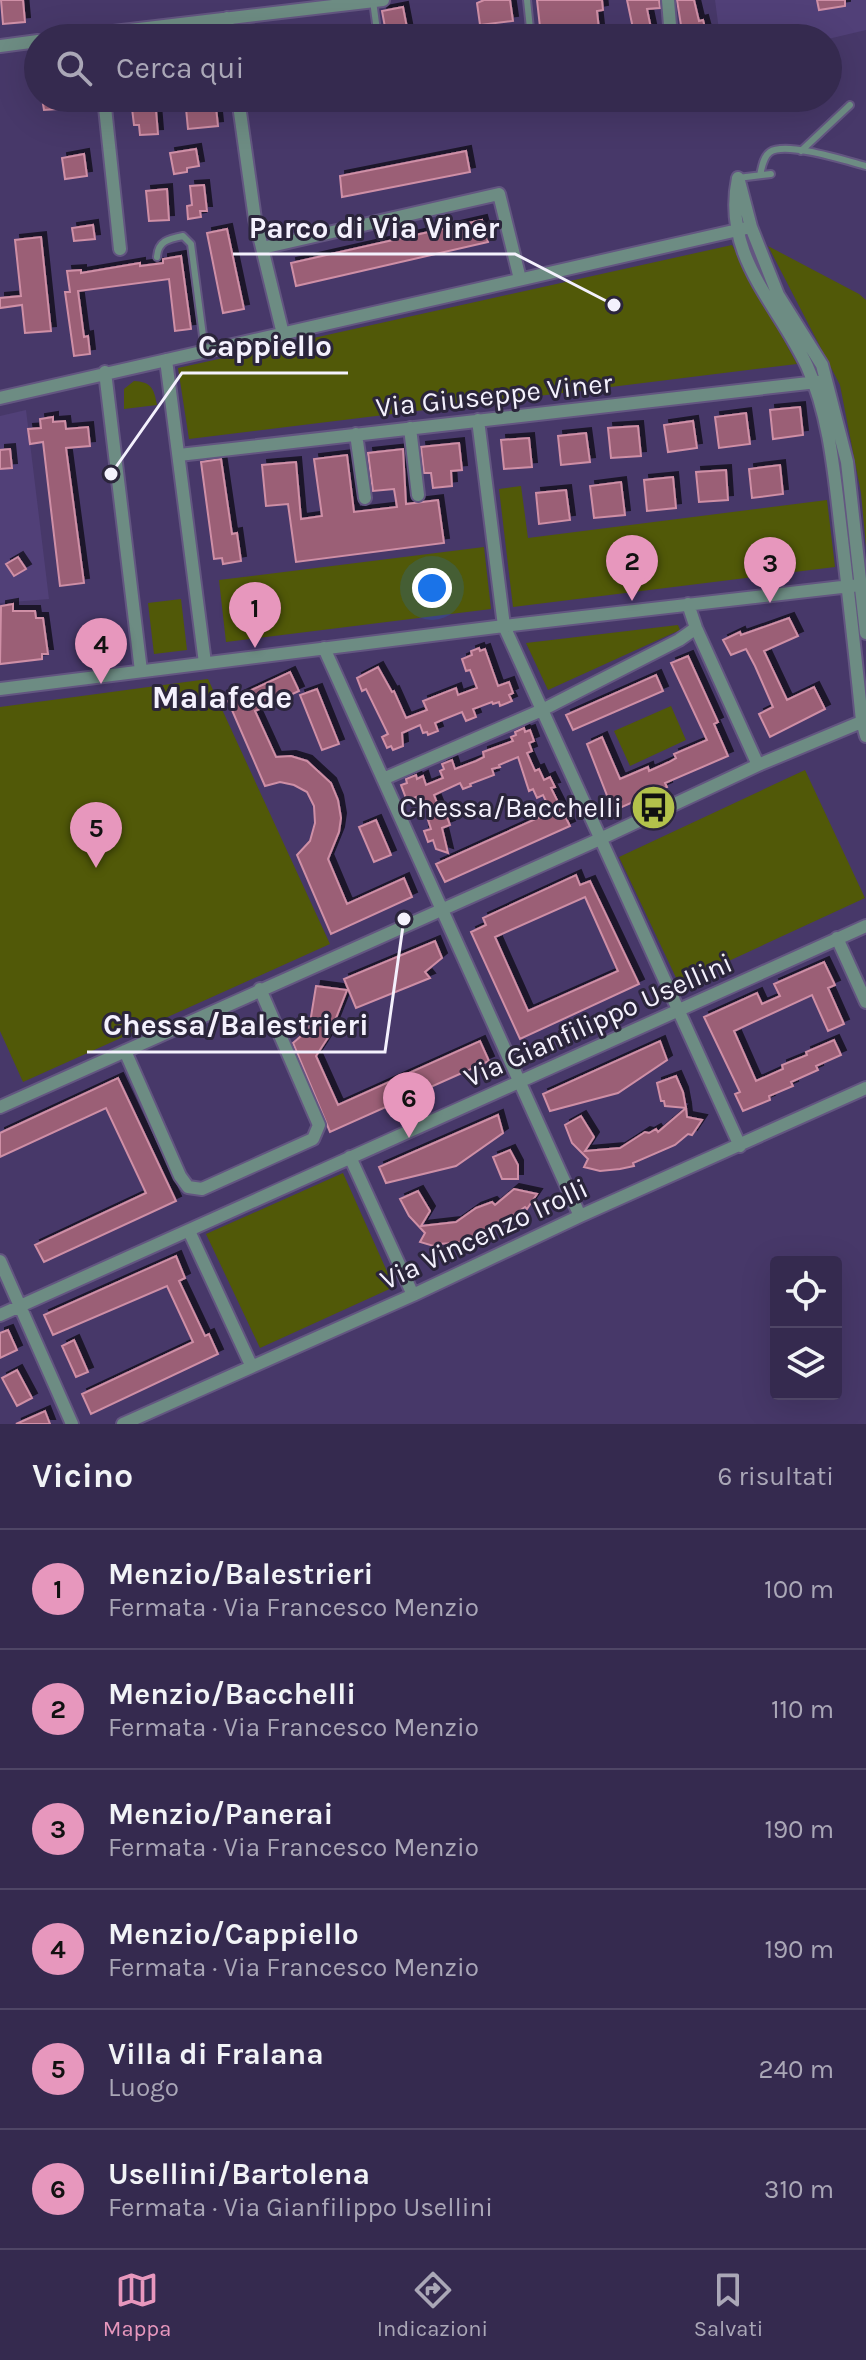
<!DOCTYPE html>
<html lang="it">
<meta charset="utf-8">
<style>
:root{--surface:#352a4f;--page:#403659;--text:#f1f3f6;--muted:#aaa7b7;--line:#4f4666;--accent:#e797bd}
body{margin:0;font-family:Karla,sans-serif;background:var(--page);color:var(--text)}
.controls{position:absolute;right:24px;bottom:24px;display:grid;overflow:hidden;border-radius:8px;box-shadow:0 8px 32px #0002}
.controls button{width:72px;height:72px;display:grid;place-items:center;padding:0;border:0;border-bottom:2px solid var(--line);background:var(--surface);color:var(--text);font:40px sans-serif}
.you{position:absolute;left:432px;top:588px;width:28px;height:28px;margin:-20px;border:6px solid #fff;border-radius:50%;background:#1a73e8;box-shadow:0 0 0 12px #1a73e833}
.badge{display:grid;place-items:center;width:52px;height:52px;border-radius:50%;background:var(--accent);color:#111;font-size:26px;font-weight:700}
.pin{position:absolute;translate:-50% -66px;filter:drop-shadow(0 2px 4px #0008)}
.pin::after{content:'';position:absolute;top:42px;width:28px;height:24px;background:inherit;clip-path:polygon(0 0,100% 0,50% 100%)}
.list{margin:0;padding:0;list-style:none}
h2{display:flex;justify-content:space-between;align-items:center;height:104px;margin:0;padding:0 32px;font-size:34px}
h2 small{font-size:26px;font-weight:400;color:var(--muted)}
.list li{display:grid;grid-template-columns:52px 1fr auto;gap:24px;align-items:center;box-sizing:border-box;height:120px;padding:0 32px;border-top:2px solid var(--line)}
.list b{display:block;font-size:30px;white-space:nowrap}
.list p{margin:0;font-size:26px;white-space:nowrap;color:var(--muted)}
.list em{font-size:26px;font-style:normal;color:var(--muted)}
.icon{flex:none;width:44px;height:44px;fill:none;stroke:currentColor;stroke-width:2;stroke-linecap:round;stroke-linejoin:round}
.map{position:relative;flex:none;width:866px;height:1424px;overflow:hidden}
.search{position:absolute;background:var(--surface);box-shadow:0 8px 32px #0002;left:24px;right:24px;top:24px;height:88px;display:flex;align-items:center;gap:20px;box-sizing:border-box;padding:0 28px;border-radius:44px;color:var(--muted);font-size:30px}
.sheet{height:824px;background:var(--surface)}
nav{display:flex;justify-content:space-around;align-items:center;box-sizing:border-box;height:112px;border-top:2px solid var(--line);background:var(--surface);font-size:22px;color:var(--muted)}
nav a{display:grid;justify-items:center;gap:4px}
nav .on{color:var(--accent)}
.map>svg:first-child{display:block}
</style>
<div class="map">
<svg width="866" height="1424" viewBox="0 0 866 1424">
<defs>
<filter id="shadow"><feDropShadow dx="5" dy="-5" stdDeviation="0" flood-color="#0009"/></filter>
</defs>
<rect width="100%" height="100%" fill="#473869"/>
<path fill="#514078" d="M 715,0 L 866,0 L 866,30 L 828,39 L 720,38 Z
M 26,410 L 49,599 L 0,603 L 0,416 Z"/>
<path fill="#515908" d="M 732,245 L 797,364 L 189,439 L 178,368 Z
M 768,246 L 859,294 L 866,300 L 866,547 L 861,493 L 840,385 Z
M 134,381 C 151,382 154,388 157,405 L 124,409 L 124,389 Z
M 521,486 L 528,538 L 827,500 L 835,567 L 513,607 L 499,489 Z
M 484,547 L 491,609 L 226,642 L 219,580 Z
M 181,599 L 187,650 L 154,654 L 148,603 Z
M 678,625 L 680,630 L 548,690 L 526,643 Z
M 208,679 L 330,944 L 23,1082 L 0,1031 L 0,707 Z
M 671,706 L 686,740 L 630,766 L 614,731 Z
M 805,770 L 865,898 L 679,984 L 619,857 Z
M 343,1173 L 394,1287 L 260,1348 L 206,1234 Z"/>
<path fill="#9b5f76" stroke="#cf8fa6" stroke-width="2" fill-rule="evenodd" filter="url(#shadow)" d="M 1,0 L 23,0 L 25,22 L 3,24 Z
M 484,0 L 510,0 L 513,21 L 480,25 L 477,3 Z
M 537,0 L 602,0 L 603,10 L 597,11 L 600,38 L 580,38 L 579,32 L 541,36 Z
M 627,0 L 659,0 L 660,8 L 647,9 L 653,38 L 635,38 Z
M 677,0 L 694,0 L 699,21 L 703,20 L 707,35 L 683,38 Z
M 817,0 L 845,0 L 845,6 L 819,10 Z
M 403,7 L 409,38 L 387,38 L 382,11 Z
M 42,98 L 57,98 L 58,109 L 44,110 Z
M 155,98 L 158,134 L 140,135 L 139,125 L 134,125 L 131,100 Z
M 185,98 L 215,98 L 218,126 L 188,129 Z
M 196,149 L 199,166 L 187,168 L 187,172 L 174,174 L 170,153 Z
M 466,151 L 470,172 L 342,197 L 340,176 Z
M 84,154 L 87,176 L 65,179 L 62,158 Z
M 204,185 L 207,211 L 200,211 L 201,217 L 188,219 L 187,206 L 192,205 L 190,186 Z
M 167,189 L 169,220 L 149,221 L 146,191 Z
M 482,220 L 488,242 L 296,286 L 291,263 Z
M 93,225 L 95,239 L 74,241 L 72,228 Z
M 227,229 L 244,309 L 223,313 L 207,233 Z
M 41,237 L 51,331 L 25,333 L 22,305 L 0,308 L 0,298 L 21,296 L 15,240 Z
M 181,256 L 191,329 L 175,331 L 169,279 L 78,291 L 84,337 L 88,336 L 90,354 L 74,356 L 65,292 L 70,292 L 67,271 L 81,270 L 81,273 L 140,263 L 140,266 L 163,263 L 163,259 Z
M 800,407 L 803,435 L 773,439 L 770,410 Z
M 746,413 L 750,444 L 719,448 L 715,417 Z
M 53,417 L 53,422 L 65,421 L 66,429 L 88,427 L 90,446 L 66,448 L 84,583 L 60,586 L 43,442 L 30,444 L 28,429 L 41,428 L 40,419 Z
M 693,421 L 697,448 L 668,452 L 664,425 Z
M 638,426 L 641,456 L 611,458 L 608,428 Z
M 586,433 L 590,462 L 561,465 L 558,436 Z
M 529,438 L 532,467 L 504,469 L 501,440 Z
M 459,443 L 462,470 L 451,471 L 452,486 L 433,488 L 431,473 L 424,473 L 421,447 Z
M 10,449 L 12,468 L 0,469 L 0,450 Z
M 403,449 L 406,504 L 438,500 L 444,543 L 296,562 L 288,504 L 266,506 L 262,465 L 296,462 L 301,519 L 322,516 L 314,459 L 347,455 L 354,512 L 397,507 L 394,489 L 373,491 L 368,453 Z
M 221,459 L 232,534 L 237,533 L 241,561 L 223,564 L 222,558 L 214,559 L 201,462 Z
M 780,465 L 783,494 L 752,498 L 749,469 Z
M 726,470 L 728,500 L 699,502 L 696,472 Z
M 673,477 L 676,508 L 647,511 L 644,480 Z
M 621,482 L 625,515 L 594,518 L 590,486 Z
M 566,490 L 570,520 L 539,524 L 536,493 Z
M 18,557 L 26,569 L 14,576 L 6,564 Z
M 13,604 L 13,611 L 35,611 L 36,618 L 43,618 L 48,654 L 42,654 L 42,659 L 0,664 L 1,606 Z
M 789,618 L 798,636 L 764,651 L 787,700 L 814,687 L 825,709 L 770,737 L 759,714 L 773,707 L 755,666 L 746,649 L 731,655 L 723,640 L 740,632 L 741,635 Z
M 479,648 L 480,651 L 485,649 L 498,686 L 509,682 L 513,693 L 509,695 L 512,701 L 500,706 L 499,702 L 493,704 L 492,702 L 473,709 L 476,717 L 466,721 L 462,712 L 442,720 L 435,723 L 438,731 L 428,735 L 427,732 L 423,733 L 420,725 L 402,733 L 403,746 L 393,750 L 391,746 L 387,748 L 382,737 L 388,734 L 366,689 L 362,691 L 357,678 L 378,667 L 392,692 L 394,691 L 406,718 L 427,710 L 423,701 L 456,688 L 458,695 L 477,688 L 470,670 L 466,671 L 462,659 L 472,655 L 471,651 Z
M 688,656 L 718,722 L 714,724 L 728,756 L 665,783 L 667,787 L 613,811 L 587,744 L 602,737 L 620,779 L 648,767 L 649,771 L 669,762 L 676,758 L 674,754 L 707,740 L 671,663 Z
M 290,672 L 299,691 L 255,711 L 276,757 L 291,756 L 307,761 L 331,783 L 338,800 L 341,818 L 339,832 L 328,859 L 347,904 L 404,878 L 412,897 L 331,934 L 297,855 L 310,841 L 315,823 L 314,806 L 307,792 L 294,785 L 280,782 L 265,786 L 228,701 Z
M 656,675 L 663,691 L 573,730 L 566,715 Z
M 317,689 L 339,744 L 322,750 L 300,695 Z
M 524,728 L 525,732 L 530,730 L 534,741 L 529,743 L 532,751 L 527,753 L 535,771 L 539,769 L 544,780 L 550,777 L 555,787 L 551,788 L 570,826 L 445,882 L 436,864 L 551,812 L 543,795 L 537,798 L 533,789 L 529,791 L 518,757 L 499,765 L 500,767 L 492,769 L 494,775 L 470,784 L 471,786 L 463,789 L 460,783 L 434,795 L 442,815 L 446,814 L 450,825 L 442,828 L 448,853 L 436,849 L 433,840 L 428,842 L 424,831 L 431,829 L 428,820 L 431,819 L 424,801 L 419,803 L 416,797 L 407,801 L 401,785 L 407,783 L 406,779 L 416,775 L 417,779 L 423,776 L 426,785 L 443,778 L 440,771 L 444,769 L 442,764 L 452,760 L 455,769 L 476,761 L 484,757 L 483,752 L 513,741 L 511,737 L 516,735 L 515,732 Z
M 376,820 L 391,855 L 374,862 L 359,827 Z
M 576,875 L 580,885 L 590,881 L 639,984 L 520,1039 L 471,932 L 486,925 L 483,918 ZM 585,897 L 618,971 L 528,1011 L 495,937 Z
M 435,941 L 442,958 L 425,972 L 430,978 L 356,1008 L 344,979 Z
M 824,962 L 835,985 L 828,988 L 844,1024 L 828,1031 L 812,995 L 734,1031 L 756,1081 L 783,1069 L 782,1065 L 807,1055 L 806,1052 L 834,1040 L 841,1055 L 816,1066 L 818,1070 L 791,1082 L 793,1086 L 769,1096 L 770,1100 L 743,1111 L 735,1094 L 740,1092 L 704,1017 L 757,993 L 762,1004 L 780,996 L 774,984 Z
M 316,986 L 347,990 L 329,1036 L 316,1056 L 338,1105 L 480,1041 L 489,1061 L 330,1132 L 293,1043 L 309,1029 Z
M 660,1041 L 667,1060 L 618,1093 L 550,1111 L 543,1094 Z
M 676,1076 L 683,1092 L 686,1108 L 665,1106 L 664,1101 L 661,1101 L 657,1083 Z
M 118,1078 L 176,1201 L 44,1262 L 35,1245 L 146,1193 L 106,1108 L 0,1157 L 0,1133 Z
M 686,1108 L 687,1117 L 702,1120 L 692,1135 L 688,1134 L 675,1145 L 633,1163 L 634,1166 L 620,1169 L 600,1171 L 584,1167 L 588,1159 L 572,1143 L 565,1125 L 581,1116 L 594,1137 L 585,1151 L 620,1148 L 645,1132 L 649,1133 L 656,1129 L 658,1132 Z
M 498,1115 L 503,1133 L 456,1166 L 386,1183 L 379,1167 Z
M 510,1150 L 518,1165 L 518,1179 L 502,1179 L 493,1157 Z
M 514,1189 L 537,1194 L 527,1209 L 525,1207 L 498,1226 L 457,1243 L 437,1244 L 437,1247 L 420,1242 L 425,1233 L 409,1216 L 400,1199 L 418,1191 L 430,1211 L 421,1226 L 456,1222 L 476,1208 L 492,1202 L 495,1205 Z
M 176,1256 L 185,1278 L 179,1281 L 205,1336 L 209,1334 L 218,1354 L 91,1414 L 82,1394 L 193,1342 L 167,1286 L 53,1335 L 44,1315 Z
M 8,1330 L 17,1350 L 0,1358 L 0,1333 Z
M 74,1340 L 88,1372 L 76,1377 L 62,1346 Z
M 17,1370 L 32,1398 L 17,1406 L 2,1378 Z
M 45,1411 L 50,1424 L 16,1424 Z"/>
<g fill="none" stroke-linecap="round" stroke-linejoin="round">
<defs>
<path id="lane" d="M 527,0 L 531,38
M 373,1 L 378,38
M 801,151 L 850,105
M 760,175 C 762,167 763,157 770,152 C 786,141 847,161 866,166
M 738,178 L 771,174
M 157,257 C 158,241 168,239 183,236 L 191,244 L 205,351"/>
<path id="street" d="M 668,0 L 671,38
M 227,18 L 229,38
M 63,38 L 383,0
M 0,46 L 38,41
M 104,98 L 120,249
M 238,98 L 255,219 L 283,334
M 738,178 C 722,256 777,302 807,366 C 831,418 835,483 842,539 C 849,599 856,660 862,721 L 866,736
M 739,181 L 751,227 L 778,295 L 822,365 L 847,462 L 866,633
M 262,248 L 499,194 L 520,279
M 166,360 L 205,663
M 105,372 L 141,671
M 0,398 L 751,227
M 478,420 L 504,626 L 740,1146
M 410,428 L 418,495
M 356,434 L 365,498
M 179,455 L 826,381
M 688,604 L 696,628 L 758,765
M 324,648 L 580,1216
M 0,689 L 504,626 L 859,585
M 383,779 L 542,710 L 679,640 L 696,628
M 837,938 L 866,1002
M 125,1051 L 180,1176 L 188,1187 L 202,1189 L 313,1139 L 319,1125 L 260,989
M 0,1107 L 600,839 L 758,765 L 866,720
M 350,1157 L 413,1295
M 189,1231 L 251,1365
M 0,1261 L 72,1424
M 0,1315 L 866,926
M 123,1424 L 413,1295 L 580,1216 L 866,1088"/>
</defs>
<use href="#lane" stroke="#635681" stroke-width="10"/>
<use href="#street" stroke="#635681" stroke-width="16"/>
<use href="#lane" stroke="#6d8c83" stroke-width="6"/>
<use href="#street" stroke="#6d8c83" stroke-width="12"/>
</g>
<defs>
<symbol id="bus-disc" viewBox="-11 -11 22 22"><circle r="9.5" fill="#b3c24b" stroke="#2b253b"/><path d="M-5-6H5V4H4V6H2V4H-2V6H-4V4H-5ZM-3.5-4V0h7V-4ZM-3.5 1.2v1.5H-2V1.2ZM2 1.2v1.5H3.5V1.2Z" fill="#111"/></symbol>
</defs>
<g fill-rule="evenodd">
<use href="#bus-disc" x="628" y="782" width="51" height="51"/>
</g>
<g text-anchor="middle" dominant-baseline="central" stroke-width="6" stroke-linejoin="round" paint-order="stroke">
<g font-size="28" fill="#f4f1fd" stroke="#2b253b">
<text transform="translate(494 395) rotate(-6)">Via Giuseppe Viner</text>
<text transform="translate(598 1020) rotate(-24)">Via Gianfilippo Usellini</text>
<text transform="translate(484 1234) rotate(-25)">Via Vincenzo Irolli</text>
</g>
<g font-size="28" fill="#f4f1fd" stroke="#2b253b" text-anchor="end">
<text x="622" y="807">Chessa/Bacchelli</text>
</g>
<g font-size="32" font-weight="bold" fill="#f4f1fd" stroke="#2b253b">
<text x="222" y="697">Malafede</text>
</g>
</g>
<path fill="none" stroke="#f4f1fd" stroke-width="3" d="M614 305L515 254H233M111 474L182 373H348M404 919L385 1052H87"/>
<g fill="#f4f1fd" stroke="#2b253b" stroke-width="3">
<circle cx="614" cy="305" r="8"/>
<circle cx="111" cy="474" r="8"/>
<circle cx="404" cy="919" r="8"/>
</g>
<g font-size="30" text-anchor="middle" font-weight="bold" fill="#f4f1fd" stroke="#2b253b" stroke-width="6" stroke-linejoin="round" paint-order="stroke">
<text x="374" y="238">Parco di Via Viner</text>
<text x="265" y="356">Cappiello</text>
<text x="236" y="1035">Chessa/Balestrieri</text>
</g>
</svg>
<div class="controls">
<button><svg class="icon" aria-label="locate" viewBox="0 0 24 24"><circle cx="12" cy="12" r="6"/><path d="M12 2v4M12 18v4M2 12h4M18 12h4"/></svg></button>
<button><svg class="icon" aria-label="layers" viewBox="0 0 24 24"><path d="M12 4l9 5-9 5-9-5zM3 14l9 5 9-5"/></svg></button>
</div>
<div class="you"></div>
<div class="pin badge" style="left:255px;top:648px">1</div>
<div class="pin badge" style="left:632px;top:601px">2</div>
<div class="pin badge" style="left:770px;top:603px">3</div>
<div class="pin badge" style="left:101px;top:684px">4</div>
<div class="pin badge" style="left:96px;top:868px">5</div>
<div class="pin badge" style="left:409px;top:1138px">6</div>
<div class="search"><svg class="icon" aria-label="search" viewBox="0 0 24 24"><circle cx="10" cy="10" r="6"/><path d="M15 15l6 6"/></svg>Cerca qui</div>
</div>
<section class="sheet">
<h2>Vicino<small>6 risultati</small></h2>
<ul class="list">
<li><span class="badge">1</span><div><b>Menzio/Balestrieri</b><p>Fermata · Via Francesco Menzio</p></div><em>100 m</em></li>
<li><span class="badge">2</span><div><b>Menzio/Bacchelli</b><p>Fermata · Via Francesco Menzio</p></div><em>110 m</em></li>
<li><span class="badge">3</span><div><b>Menzio/Panerai</b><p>Fermata · Via Francesco Menzio</p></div><em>190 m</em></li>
<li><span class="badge">4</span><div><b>Menzio/Cappiello</b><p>Fermata · Via Francesco Menzio</p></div><em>190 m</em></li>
<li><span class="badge">5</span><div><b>Villa di Fralana</b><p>Luogo</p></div><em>240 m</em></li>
<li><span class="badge">6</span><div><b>Usellini/Bartolena</b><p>Fermata · Via Gianfilippo Usellini</p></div><em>310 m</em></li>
</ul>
</section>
<nav>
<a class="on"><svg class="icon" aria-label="map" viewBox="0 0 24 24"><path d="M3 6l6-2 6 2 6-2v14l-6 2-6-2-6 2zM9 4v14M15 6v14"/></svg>Mappa</a>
<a><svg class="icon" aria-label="directions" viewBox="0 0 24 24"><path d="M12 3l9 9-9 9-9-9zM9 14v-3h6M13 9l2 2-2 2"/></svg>Indicazioni</a>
<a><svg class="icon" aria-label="saved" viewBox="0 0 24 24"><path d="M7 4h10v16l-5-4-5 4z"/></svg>Salvati</a>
</nav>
